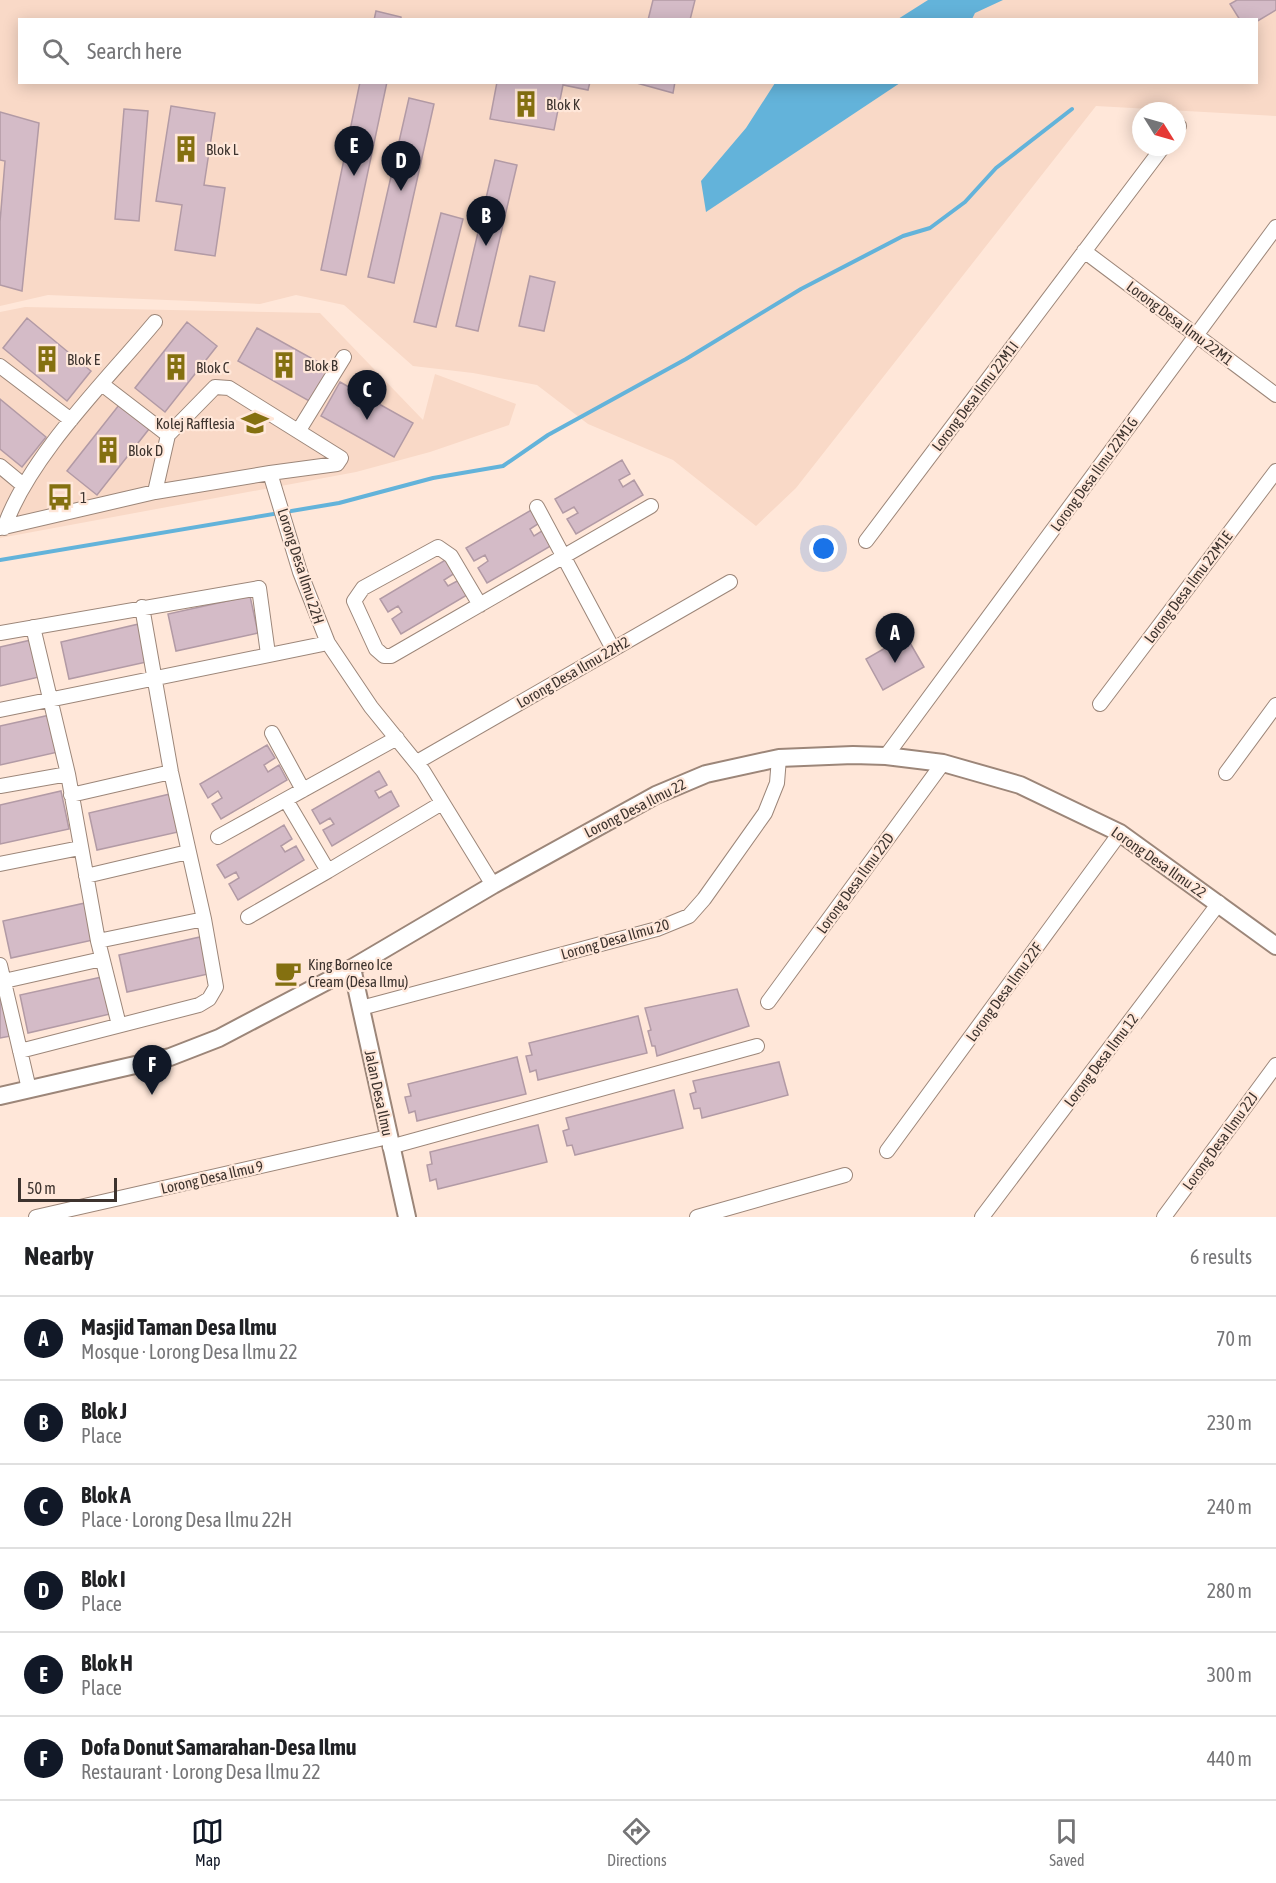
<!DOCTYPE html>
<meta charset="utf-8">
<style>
:root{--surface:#fff;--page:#f6f6f6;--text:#202124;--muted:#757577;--line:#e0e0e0;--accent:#111827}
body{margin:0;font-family:"Asap Condensed",sans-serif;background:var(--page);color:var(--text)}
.compass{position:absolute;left:1132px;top:102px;width:54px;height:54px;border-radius:50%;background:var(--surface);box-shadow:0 3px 15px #0003;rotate:127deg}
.scale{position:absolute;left:18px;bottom:15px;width:99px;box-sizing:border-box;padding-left:6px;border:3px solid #3d332e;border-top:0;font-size:16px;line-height:21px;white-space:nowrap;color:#3d332e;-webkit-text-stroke:4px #ffe7d9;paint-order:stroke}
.you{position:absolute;left:824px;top:549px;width:21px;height:21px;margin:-15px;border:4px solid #fff;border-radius:50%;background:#1a73e8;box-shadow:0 0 0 9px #1a73e833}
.badge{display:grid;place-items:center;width:39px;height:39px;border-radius:50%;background:var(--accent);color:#fff;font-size:20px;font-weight:700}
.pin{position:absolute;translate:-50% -50px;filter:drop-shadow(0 2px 3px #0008)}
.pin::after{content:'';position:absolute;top:32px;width:21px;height:18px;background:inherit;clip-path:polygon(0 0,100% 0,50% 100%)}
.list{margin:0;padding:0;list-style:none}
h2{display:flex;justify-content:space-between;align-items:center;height:78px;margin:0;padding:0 24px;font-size:26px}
h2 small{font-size:20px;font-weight:400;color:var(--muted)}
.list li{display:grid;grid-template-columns:39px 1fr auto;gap:18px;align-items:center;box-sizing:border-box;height:84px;padding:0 24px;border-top:2px solid var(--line)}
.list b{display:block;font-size:22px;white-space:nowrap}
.list p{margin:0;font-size:20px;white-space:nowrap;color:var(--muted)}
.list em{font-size:20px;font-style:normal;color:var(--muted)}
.icon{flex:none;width:33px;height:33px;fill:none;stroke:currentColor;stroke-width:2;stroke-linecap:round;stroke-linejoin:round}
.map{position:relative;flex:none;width:1276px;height:1217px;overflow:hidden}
.search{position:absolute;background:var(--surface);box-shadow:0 3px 15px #0003;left:18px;right:18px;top:18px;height:66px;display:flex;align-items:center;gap:15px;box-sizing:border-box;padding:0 21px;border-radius:0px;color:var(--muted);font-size:22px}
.sheet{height:582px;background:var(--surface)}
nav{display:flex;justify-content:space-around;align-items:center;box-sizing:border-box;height:84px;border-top:2px solid var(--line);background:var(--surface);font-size:16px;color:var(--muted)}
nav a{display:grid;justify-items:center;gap:3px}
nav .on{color:var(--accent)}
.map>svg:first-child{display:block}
</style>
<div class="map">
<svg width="1276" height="1217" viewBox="0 0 1276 1217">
<rect width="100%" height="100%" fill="#ffe7d9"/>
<path fill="#f9d9c7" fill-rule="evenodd" d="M 0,0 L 1276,0 L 1276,116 L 1096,106 L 796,488 L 756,526 L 673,460 L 588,424 L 537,385 L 473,373 L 413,366 L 344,305 L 296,295 L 260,304 L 48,295 L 0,306 ZM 20,20 L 1256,20 L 1256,82 L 20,82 Z
M 25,307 L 320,313 L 423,420 L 435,374 L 516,404 L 509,425 L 430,452 L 356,472 L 0,538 L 0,312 Z"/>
<path fill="#63b3da" d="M 928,0 L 1003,0 L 975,13 L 972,19 L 898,19 Z
M 775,83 L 900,83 L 706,212 L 701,181 L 746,128 Z"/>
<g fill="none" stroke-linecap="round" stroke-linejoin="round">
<path stroke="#63b3da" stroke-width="4" d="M 0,560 L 339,503 L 433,478 L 503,466 L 548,435 L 686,359 L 801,289 L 903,236 L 930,228 L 965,202 L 996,168 L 1072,109"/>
</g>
<path fill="#d4bbc7" stroke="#b29aa5" stroke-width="1.5" d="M 653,0 L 695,0 L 690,20 L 648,20 Z
M 1237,0 L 1276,0 L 1276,10 L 1256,22 L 1256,20 L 1240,20 L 1230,4 Z
M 376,11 L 401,17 L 401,20 L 374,20 Z
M 360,82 L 387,82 L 346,275 L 321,270 Z
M 497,82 L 590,82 L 588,90 L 563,85 L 554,130 L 490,119 Z
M 633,82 L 675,82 L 673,93 Z
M 409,98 L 434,104 L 394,283 L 368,277 Z
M 171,106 L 215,113 L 204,185 L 225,188 L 215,256 L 175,250 L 182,205 L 156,201 Z
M 124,109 L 148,111 L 139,221 L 115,219 Z
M 0,112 L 39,123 L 22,291 L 0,285 L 0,222 L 5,161 L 0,160 Z
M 495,160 L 517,165 L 478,331 L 456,326 Z
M 441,213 L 463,219 L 436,327 L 414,322 Z
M 530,276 L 555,282 L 544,331 L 519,326 Z
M 27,318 L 91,371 L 67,401 L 3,348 Z
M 187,322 L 217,346 L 165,412 L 135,388 Z
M 257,328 L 329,368 L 311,402 L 238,361 Z
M 340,382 L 413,423 L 394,457 L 321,416 Z
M 0,399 L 46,437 L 22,467 L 0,449 Z
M 119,405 L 149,429 L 97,495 L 67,471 Z
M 622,460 L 630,474 L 619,480 L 623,487 L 634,480 L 643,495 L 576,534 L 567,519 L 578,513 L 574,507 L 563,513 L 555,499 Z
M 533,509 L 541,522 L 530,529 L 534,536 L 545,529 L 554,544 L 487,583 L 478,568 L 488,561 L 485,555 L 474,561 L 466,548 Z
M 447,559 L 455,573 L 444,580 L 448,586 L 459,580 L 467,595 L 401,634 L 392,619 L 402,612 L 398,606 L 388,612 L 380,599 Z
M 250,596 L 258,633 L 176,651 L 168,614 Z
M 143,623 L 151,661 L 69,679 L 61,642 Z
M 906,636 L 924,667 L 883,690 L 866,659 Z
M 31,640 L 39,677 L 0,686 L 0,647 Z
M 50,715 L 58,752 L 0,765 L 0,726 Z
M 267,745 L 275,758 L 264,765 L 268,772 L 279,765 L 287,780 L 221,819 L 212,804 L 222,798 L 218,791 L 208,798 L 200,784 Z
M 379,771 L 387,785 L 375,791 L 379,798 L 391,791 L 399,806 L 332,846 L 323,830 L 334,824 L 330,818 L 320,824 L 312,810 Z
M 61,791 L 69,829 L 0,844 L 0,805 Z
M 170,794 L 178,832 L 97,850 L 89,813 Z
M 284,825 L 292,839 L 281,846 L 285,852 L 296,846 L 304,860 L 238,900 L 229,884 L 239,878 L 236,872 L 225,878 L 217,865 Z
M 85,903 L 93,940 L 11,958 L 3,921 Z
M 200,937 L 208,974 L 127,992 L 119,955 Z
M 102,977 L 110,1014 L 28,1033 L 20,995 Z
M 737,989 L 749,1026 L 657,1056 L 655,1046 L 652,1046 L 648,1031 L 651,1030 L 645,1008 Z
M 3,998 L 11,1036 L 0,1038 L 0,999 Z
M 638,1016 L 647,1053 L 538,1080 L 536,1070 L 530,1072 L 526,1056 L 532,1055 L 529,1043 Z
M 517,1057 L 526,1094 L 417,1121 L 415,1111 L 409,1113 L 405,1097 L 411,1096 L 408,1084 Z
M 779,1062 L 788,1095 L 702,1118 L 700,1108 L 694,1109 L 690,1094 L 696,1092 L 693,1081 Z
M 674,1090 L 683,1128 L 575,1155 L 572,1145 L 567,1146 L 563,1131 L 569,1129 L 566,1118 Z
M 538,1125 L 547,1162 L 438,1189 L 436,1179 L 430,1181 L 427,1165 L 432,1164 L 430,1152 Z"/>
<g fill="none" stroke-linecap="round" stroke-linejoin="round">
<defs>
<path id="minor" d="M 1177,128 L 1179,126
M 1084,251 L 1276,395
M 0,366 L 71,420
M 103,385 L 168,435
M 299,430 L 344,357
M 0,466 L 23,485
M 155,492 L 168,435 L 215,387 L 229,388 L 341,458 L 337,464 L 270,473
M 537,507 L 613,649
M 0,528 L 155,492 L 270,473 L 300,572 L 328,643 L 371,707 L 423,771 L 493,885
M 4,528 C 29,456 106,381 155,322
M 866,541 L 1163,147
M 480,605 L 451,556 L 438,547 L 363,588 L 354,601 L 376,649 L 384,656 L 391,656 L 651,506
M 0,633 L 259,588 L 268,654
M 1100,704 L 1276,471
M 0,710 L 328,643
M 272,733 L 303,790
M 886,756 L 1276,227
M 417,762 L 730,582
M 1226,773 L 1276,705
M 68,774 L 98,941 L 119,1025
M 0,786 L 68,774 L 33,627
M 71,795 L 171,772
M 218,837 L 397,738
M 0,864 L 80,848
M 328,871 L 442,803
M 86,876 L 188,852
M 248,917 L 328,871 L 286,800
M 98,941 L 204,919
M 0,965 L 29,1089
M 0,982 L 102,959
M 768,1002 L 943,763
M 361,1008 L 657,929 L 689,916 L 704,899 L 765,813 L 777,783 L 779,758
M 20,1051 L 199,1005 L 209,999 L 216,987 L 204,919 L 171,772 L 142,607
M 390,1147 L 757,1046
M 887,1151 L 1120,833
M 36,1217 L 388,1137
M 697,1217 L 845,1175
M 982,1217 L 1219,903
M 1164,1217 L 1276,1065"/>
<path id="tertiary" d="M 352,968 L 407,1217
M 0,1096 L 170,1057 L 219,1038 L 352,968 L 493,885 L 656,795 L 706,774 L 779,758 L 853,755 L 886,756 L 943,763 L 1020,785 L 1120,833 L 1276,946"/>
</defs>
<use href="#minor" stroke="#9c8679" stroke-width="16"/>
<use href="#tertiary" stroke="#9c8679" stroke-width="20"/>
<use href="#minor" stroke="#fff" stroke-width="14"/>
<use href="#tertiary" stroke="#fff" stroke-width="16"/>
</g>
<defs>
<symbol id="building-bare" viewBox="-9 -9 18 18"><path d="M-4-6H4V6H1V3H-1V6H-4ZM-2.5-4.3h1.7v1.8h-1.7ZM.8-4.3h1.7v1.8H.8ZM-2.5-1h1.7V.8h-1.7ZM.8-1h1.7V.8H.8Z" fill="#847010" stroke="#ffe7d9" stroke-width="2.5" paint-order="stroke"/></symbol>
<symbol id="university-bare" viewBox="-9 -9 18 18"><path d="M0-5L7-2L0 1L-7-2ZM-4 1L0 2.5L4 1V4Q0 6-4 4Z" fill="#847010" stroke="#ffe7d9" stroke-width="2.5" paint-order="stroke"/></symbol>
<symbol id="bus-bare" viewBox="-9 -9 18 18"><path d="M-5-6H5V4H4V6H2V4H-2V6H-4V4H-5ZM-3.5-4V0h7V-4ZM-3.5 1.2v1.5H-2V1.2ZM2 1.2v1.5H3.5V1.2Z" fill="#847010" stroke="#ffe7d9" stroke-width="2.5" paint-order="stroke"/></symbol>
<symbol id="cafe-bare" viewBox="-9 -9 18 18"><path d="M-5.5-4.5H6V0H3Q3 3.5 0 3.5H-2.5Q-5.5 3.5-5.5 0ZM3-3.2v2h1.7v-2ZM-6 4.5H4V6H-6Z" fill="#847010" stroke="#ffe7d9" stroke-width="2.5" paint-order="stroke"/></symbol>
</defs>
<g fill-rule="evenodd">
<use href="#building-bare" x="507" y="85" width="38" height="38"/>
<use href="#building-bare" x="167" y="130" width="38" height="38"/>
<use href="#building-bare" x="28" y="340" width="38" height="38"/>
<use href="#building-bare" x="265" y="346" width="38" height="38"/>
<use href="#building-bare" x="157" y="348" width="38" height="38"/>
<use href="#university-bare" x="236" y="404" width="38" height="38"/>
<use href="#building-bare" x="89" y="431" width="38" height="38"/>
<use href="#bus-bare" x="41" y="478" width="38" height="38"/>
<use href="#cafe-bare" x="269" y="954" width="38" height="38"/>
</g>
<g text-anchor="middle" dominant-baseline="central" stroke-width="4.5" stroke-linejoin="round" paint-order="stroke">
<g font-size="15" fill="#3d332e" stroke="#ffe7d9" text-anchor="start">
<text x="546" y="104">Blok K</text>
<text x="206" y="149">Blok L</text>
<text x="67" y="359">Blok E</text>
<text x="304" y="365">Blok B</text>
<text x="196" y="367">Blok C</text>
<text x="235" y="423" text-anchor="end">Kolej Rafflesia</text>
<text x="128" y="450">Blok D</text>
<text x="80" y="497">1</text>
<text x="308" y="964">King Borneo Ice<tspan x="308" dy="17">Cream (Desa Ilmu)</tspan></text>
</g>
<g font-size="15" fill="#3d332e" stroke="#ffe7d9">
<text transform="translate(1180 323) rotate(37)">Lorong Desa Ilmu 22M1</text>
<text transform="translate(975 396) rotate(-53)">Lorong Desa Ilmu 22M1I</text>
<text transform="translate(1094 474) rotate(-54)">Lorong Desa Ilmu 22M1G</text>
<text transform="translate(301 566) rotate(72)">Lorong Desa Ilmu 22H</text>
<text transform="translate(1188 587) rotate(-53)">Lorong Desa Ilmu 22M1E</text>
<text transform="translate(573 672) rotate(-30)">Lorong Desa Ilmu 22H2</text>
<text transform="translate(635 808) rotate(-27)">Lorong Desa Ilmu 22</text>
<text transform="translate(1159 862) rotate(35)">Lorong Desa Ilmu 22</text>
<text transform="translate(855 883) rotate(-54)">Lorong Desa Ilmu 22D</text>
<text transform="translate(615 939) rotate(-16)">Lorong Desa Ilmu 20</text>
<text transform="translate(1004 992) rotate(-54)">Lorong Desa Ilmu 22F</text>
<text transform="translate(1101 1060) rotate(-53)">Lorong Desa Ilmu 12</text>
<text transform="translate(379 1093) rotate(78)">Jalan Desa Ilmu</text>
<text transform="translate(1220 1141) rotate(-54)">Lorong Desa Ilmu 22J</text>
<text transform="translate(212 1177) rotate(-13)">Lorong Desa Ilmu 9</text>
</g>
</g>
</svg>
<svg class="compass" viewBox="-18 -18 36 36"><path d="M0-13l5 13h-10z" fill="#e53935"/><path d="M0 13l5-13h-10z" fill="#757577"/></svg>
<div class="scale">50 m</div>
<div class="you"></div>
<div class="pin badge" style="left:895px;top:663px">A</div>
<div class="pin badge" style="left:486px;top:246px">B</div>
<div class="pin badge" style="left:367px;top:420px">C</div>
<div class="pin badge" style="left:401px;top:191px">D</div>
<div class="pin badge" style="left:354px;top:176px">E</div>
<div class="pin badge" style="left:152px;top:1095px">F</div>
<div class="search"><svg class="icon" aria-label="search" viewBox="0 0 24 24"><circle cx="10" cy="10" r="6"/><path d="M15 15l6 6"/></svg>Search here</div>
</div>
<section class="sheet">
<h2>Nearby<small>6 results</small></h2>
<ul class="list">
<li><span class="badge">A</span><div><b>Masjid Taman Desa Ilmu</b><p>Mosque · Lorong Desa Ilmu 22</p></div><em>70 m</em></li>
<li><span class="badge">B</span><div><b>Blok J</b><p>Place</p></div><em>230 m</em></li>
<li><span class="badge">C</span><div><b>Blok A</b><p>Place · Lorong Desa Ilmu 22H</p></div><em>240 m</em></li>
<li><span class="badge">D</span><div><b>Blok I</b><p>Place</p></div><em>280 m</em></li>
<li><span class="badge">E</span><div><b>Blok H</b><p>Place</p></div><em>300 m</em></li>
<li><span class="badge">F</span><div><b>Dofa Donut Samarahan-Desa Ilmu</b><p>Restaurant · Lorong Desa Ilmu 22</p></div><em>440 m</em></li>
</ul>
</section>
<nav>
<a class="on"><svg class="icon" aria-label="map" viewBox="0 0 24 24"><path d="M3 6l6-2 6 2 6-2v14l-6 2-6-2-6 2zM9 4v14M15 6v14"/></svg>Map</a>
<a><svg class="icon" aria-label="directions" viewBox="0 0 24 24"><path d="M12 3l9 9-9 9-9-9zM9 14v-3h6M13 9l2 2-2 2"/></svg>Directions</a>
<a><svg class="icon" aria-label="saved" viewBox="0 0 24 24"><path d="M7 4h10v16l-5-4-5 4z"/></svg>Saved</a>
</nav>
